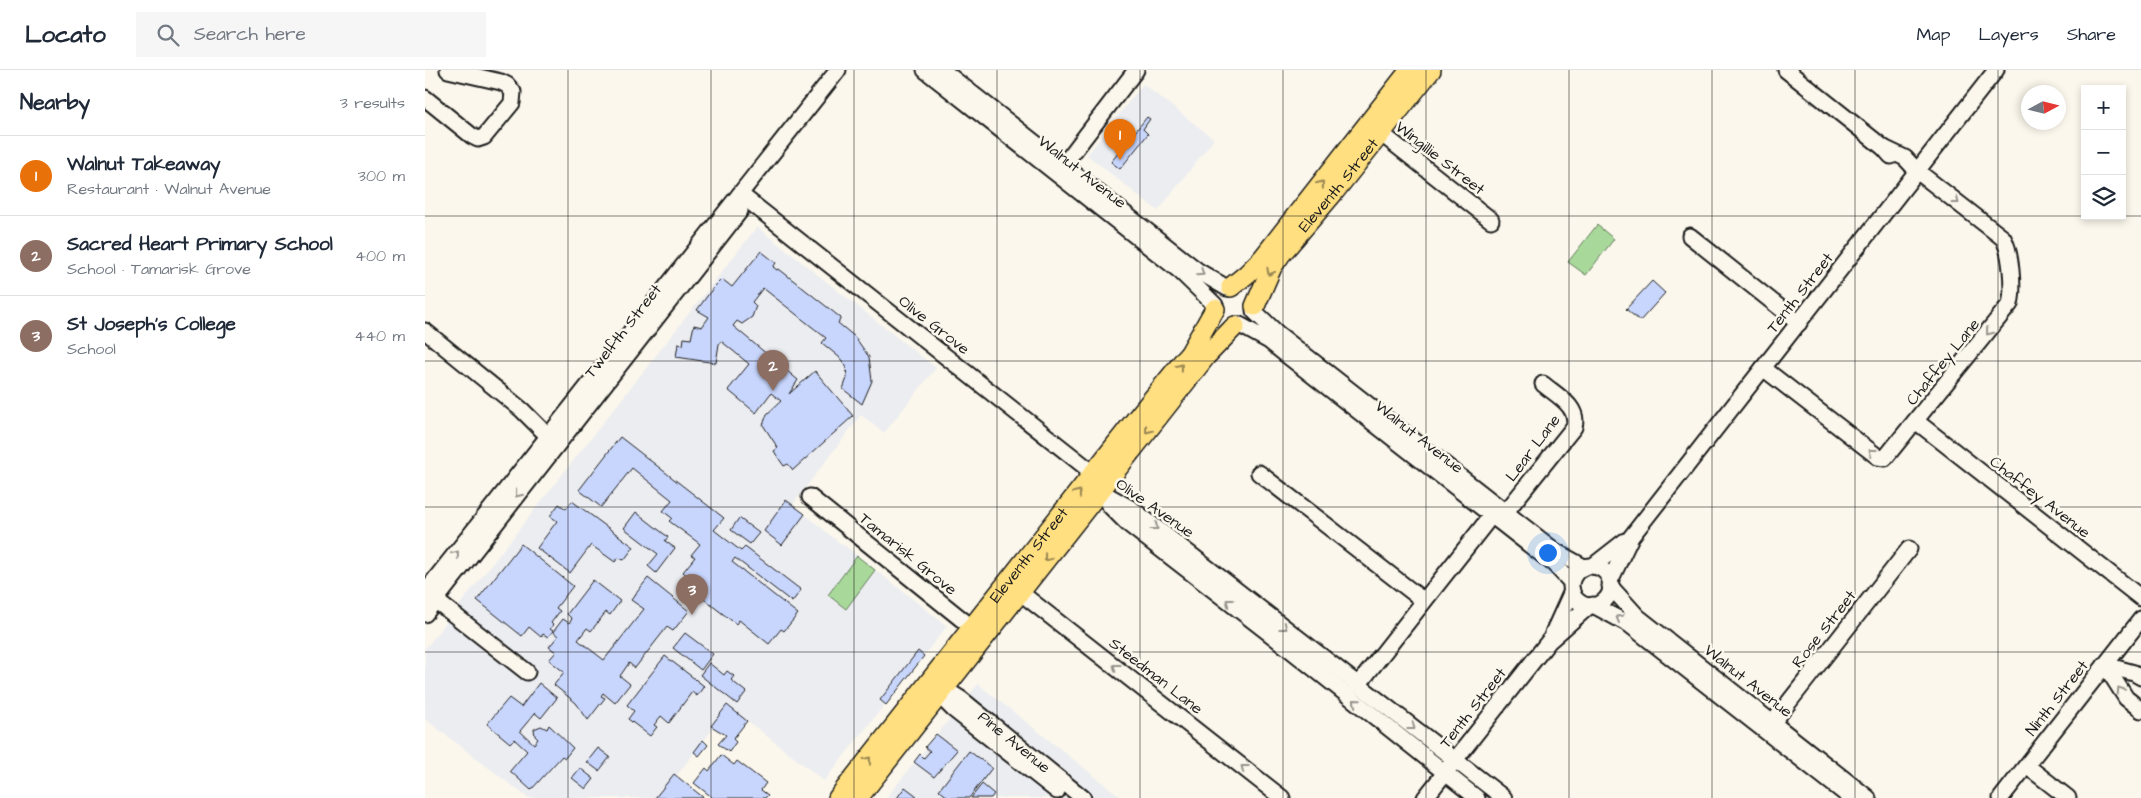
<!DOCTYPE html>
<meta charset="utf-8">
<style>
:root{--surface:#fff;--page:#f6f6f7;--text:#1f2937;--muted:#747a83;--line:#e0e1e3;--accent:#1c1c1c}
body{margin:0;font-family:"Architects Daughter",sans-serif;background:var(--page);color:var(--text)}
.controls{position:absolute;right:15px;top:15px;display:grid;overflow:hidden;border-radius:0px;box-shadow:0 2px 8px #0003}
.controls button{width:45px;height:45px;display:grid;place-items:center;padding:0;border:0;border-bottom:1px solid var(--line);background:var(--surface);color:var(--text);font:25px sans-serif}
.compass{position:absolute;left:1596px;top:15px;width:45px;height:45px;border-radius:50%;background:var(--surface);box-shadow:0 2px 8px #0003;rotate:83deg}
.you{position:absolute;left:1122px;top:482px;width:18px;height:18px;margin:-12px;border:4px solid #fff;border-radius:50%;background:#1a73e8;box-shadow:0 0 0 8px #1a73e833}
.badge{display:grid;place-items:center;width:32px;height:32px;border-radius:50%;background:var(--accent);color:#fff;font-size:16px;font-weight:700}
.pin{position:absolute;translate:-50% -41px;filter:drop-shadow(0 1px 2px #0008)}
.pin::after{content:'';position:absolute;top:26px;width:18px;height:15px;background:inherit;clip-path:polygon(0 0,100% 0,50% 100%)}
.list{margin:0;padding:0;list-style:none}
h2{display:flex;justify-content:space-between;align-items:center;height:65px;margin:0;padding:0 20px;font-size:21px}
h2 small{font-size:16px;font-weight:400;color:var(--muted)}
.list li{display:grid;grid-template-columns:32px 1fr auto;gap:15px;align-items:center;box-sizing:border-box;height:80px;padding:0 20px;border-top:1px solid var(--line)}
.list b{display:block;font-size:19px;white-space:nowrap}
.list p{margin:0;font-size:16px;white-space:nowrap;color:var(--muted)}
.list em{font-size:16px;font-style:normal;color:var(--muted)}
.icon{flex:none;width:28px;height:28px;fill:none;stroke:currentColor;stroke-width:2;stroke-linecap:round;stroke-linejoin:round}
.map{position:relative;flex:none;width:1716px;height:728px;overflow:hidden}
header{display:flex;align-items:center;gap:30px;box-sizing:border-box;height:70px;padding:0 25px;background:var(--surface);border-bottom:1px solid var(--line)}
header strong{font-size:24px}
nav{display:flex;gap:28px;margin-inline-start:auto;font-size:18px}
.search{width:350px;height:45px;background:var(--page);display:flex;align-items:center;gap:12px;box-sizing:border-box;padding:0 18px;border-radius:0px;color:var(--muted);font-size:19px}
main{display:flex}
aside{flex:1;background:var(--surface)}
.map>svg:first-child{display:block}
</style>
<header>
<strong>Locato</strong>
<div class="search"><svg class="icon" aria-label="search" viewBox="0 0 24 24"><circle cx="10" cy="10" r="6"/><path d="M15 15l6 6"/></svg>Search here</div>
<nav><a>Map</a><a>Layers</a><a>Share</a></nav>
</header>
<main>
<aside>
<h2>Nearby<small>3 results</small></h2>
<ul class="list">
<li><span class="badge" style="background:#e8710a">1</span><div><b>Walnut Takeaway</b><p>Restaurant · Walnut Avenue</p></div><em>300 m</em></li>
<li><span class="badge" style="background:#8d6e63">2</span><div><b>Sacred Heart Primary School</b><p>School · Tamarisk Grove</p></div><em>400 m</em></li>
<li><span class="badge" style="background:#8d6e63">3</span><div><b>St Joseph’s College</b><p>School</p></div><em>440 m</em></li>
</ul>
</aside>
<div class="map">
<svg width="1716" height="728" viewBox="0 0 1716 728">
<rect width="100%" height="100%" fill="#fbf7ec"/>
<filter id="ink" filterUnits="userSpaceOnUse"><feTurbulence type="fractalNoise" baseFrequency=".02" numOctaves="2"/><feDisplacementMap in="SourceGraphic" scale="10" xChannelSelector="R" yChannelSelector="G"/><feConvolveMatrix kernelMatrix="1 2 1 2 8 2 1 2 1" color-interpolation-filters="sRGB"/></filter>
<g filter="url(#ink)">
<path fill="#ecedf1" d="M 718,14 L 789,69 L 733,141 L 662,85 Z
M 332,157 L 511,298 L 459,363 L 436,345 L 368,434 L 418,476 L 419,475 L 522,556 L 399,711 L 305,637 L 234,728 L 103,728 L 0,649 L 0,579 Z
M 553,614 L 697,728 L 461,728 Z"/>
<path fill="#a9d99a" stroke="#627a5b" d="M 1172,155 L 1189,169 L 1161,205 L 1143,192 Z
M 432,486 L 450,500 L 421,539 L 403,525 Z"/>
<path fill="#c8d6fd" stroke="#1c1c1c" d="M 722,47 L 725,49 L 718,59 L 723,64 L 695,99 L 686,92 Z
M 336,181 L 351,193 L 348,197 L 352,200 L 354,199 L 416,248 L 413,253 L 430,267 L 444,287 L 447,311 L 437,334 L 418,319 L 422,308 L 421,296 L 414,287 L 397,273 L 401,268 L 338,218 L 327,232 L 331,236 L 327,247 L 317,254 L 312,251 L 308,256 L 373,310 L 364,324 L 390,301 L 428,346 L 368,400 L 363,394 L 359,396 L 354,389 L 349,381 L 353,378 L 338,355 L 342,344 L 356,331 L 346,323 L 331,343 L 303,320 L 324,294 L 296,271 L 294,274 L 291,293 L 251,287 L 253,274 L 258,275 L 259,268 L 266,269 L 269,255 L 277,257 L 284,247 L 272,240 L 288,218 L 297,209 L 307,217 Z
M 1227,211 L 1240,223 L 1215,251 L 1201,239 Z
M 195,367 L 299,448 L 289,460 L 316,481 L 320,477 L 376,520 L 367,532 L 310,488 L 307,492 L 373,544 L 359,561 L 356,559 L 344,574 L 314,550 L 311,554 L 272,524 L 275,519 L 268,514 L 270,512 L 258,502 L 270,487 L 266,485 L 275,474 L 244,451 L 247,448 L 238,441 L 247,430 L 207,398 L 176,437 L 154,420 Z
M 361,430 L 380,444 L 357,475 L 339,461 Z
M 147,431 L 209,477 L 199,490 L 193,488 L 190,492 L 166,475 L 145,503 L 112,478 L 132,451 L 125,446 L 134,434 L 141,439 Z
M 211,442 L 243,467 L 240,471 L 250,478 L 231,503 L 223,496 L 233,484 L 199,458 Z
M 314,448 L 334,463 L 325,474 L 306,460 Z
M 96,474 L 148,516 L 131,538 L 135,541 L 126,553 L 128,555 L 125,559 L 128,561 L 123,567 L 118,564 L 116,567 L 104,557 L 97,566 L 52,530 Z
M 223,508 L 264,541 L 248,561 L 242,557 L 210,598 L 204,593 L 195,606 L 205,614 L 190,633 L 178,623 L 176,626 L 180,628 L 163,650 L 151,633 L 129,615 L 139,602 L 124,590 L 131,582 L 124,577 L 133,566 L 128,562 L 138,549 L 144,553 L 147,549 L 142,544 L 168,510 L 195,531 L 185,545 L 181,542 L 166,561 L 162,558 L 153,570 L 179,590 L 219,539 L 206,530 Z
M 260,563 L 288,584 L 276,600 L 248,578 Z
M 493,581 L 499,586 L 461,635 L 455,630 Z
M 240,586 L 279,616 L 272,626 L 267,622 L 244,653 L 236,646 L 229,655 L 232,657 L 225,666 L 203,649 L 209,641 L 202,635 Z
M 284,593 L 299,605 L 302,601 L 309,606 L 306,610 L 321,622 L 312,634 L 275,605 Z
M 114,613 L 132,628 L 116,648 L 110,643 L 95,661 L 109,674 L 113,669 L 110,666 L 109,659 L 116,656 L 122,659 L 124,655 L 148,678 L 140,688 L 137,686 L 106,720 L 85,701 L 102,681 L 89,669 L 85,673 L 62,654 L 84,628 L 96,637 Z
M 302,635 L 322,651 L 308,669 L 311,672 L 304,682 L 293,674 L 301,665 L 286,656 Z
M 511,664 L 532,680 L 509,707 L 489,692 L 495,684 L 499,688 L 505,681 L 500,677 Z
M 278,670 L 283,675 L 274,686 L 269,682 Z
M 173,678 L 185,687 L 174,701 L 162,692 Z
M 544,681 L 567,698 L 544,728 L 524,728 L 514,720 Z
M 296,685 L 309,695 L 312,691 L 341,713 L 336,720 L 343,725 L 340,728 L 288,728 L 269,713 L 281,698 L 284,701 Z
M 155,698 L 169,709 L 161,719 L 147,708 Z
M 249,704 L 279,728 L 230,728 Z
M 557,714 L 569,724 L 566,728 L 546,728 Z
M 480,717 L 492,726 L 490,728 L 472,728 Z"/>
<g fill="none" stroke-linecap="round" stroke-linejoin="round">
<defs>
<g id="minor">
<path d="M 500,0 L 755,201 L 790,235"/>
<path d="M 517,0 L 773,201 L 802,218"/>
<path d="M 1361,0 L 1459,78 L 1466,86"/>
<path d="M 0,28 L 47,66 L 53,69 L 59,67 L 87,33 L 88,22 L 82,15 L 76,12 L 23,0"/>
<path d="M 948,57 L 1066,150"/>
<path d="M 633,102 L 711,0"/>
<path d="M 315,124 L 677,410"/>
<path d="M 1265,166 L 1374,253"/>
<path d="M 829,241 L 853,264 L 1130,481 L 1159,497"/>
<path d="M 815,255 L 844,271 L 860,284 L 1129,494 L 1146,512"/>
<path d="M 0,261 L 97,340 L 131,374"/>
<path d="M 1338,298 L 1453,387 L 1460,388 L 1585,234 C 1589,219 1586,181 1578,168 L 1492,101 L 1480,88 L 1459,78"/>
<path d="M 1492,352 L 1716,528"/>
<path d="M 834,403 L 999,531"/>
<path d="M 675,421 L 707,439 L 1079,728"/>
<path d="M 678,426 L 686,437 L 702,453 L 862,577 L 1052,728"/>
<path d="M 385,427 L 555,564"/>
<path d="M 1080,443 L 1149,357 C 1155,337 1131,325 1118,314"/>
<path d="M 1168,496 L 1200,471"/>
<circle cx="1166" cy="516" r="20"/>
<path d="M 1185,511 L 1206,467 L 1571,0"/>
<path d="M 587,516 L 857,728"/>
<path d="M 1185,516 L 1213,547 L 1443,728"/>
<path d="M 1168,535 L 1205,555 L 1426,728"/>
<path d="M 0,544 L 315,141"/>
<path d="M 1128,563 L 1147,521"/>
<path d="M 1680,595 L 1701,628 L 1716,640"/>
<path d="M 1680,595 L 1709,603 L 1716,607"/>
<path d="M 102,602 L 0,522 L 413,0"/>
<path d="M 933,615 L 1066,446"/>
<path id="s1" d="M 516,623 L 528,624 L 536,629 L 658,728"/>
<path d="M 516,623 L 522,633 L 528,639 L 632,721"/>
<path d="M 1342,660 L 1484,479"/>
<path d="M 1602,696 L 1643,728"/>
<path d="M 1000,728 L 1124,571 L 1164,536"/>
<path d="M 1576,728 L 1716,549"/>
</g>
<g id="major">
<path d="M 806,217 L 822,204 L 837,189 L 985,0"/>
<path id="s2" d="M 830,236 L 847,197 L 856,184 L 909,122 L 1006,0"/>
<path id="s3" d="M 413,728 L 707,354 L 765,283 L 790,239"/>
<path d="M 433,728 L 781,286 L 810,256"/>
</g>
</defs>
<use href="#minor" stroke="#1c1c1c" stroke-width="19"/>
<use href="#major" stroke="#1c1c1c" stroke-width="22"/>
<use href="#minor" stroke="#fbf7ec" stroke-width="15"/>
<use href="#major" stroke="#ffdf80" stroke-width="19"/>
</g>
<defs><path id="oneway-chevron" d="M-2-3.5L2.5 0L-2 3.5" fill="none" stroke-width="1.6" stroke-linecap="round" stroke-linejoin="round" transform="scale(1.25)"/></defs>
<g stroke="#998753">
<use href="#oneway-chevron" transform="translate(896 114) rotate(-52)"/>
<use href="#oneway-chevron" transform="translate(845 202) rotate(118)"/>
<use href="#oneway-chevron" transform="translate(755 297) rotate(-52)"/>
<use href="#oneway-chevron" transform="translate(723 360) rotate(128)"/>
<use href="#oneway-chevron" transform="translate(653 423) rotate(-52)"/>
<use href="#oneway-chevron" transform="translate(622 488) rotate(128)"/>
<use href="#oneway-chevron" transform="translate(443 690) rotate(-52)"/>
</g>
<g stroke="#97948e">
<use href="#oneway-chevron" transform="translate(1531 131) rotate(38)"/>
<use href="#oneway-chevron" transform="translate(776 203) rotate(35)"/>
<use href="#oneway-chevron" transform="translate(1564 262) rotate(129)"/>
<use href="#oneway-chevron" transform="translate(1447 382) rotate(-142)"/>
<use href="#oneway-chevron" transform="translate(93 424) rotate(128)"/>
<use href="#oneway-chevron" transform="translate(730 457) rotate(38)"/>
<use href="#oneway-chevron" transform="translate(31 484) rotate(-51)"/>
<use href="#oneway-chevron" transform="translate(804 532) rotate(-142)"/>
<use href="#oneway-chevron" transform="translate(1194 548) rotate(-150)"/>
<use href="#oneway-chevron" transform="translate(859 557) rotate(38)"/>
<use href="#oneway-chevron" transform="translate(691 597) rotate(-142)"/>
<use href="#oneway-chevron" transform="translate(1695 620) rotate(-123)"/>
<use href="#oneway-chevron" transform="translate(931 632) rotate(-141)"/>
<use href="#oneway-chevron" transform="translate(987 657) rotate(38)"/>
<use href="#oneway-chevron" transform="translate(819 698) rotate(-142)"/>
</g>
</g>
<path fill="none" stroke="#1c1c1c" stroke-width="1" stroke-opacity="0.55" d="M 143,0 L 143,728M 286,0 L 286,728M 429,0 L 429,728M 572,0 L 572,728M 715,0 L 715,728M 858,0 L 858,728M 1001,0 L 1001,728M 1144,0 L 1144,728M 1287,0 L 1287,728M 1430,0 L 1430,728M 1573,0 L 1573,728M 0,146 L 1660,146M 1697,146 L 1716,146M 0,291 L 1716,291M 0,437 L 1716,437M 0,582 L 1716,582"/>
<g text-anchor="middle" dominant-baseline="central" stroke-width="5" stroke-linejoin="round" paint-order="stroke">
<g font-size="16" fill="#1c1c1c" stroke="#fbf7ec">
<text transform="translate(1015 88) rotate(38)">Wingillie Street</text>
<text transform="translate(657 102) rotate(38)">Walnut Avenue</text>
<text stroke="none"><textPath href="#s2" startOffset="148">Eleventh Street</textPath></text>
<text transform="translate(1375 223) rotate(-52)">Tenth Street</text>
<text transform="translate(509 255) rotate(38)">Olive Grove</text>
<text transform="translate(198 261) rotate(-52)">Twelfth Street</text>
<text transform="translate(1518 292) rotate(-51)">Chaffey Lane</text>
<text transform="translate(994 367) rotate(38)">Walnut Avenue</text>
<text transform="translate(1108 378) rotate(-53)">Lear Lane</text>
<text transform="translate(1615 427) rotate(38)">Chaffey Avenue</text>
<text transform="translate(730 438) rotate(35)">Olive Avenue</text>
<text transform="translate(483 484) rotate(39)">Tamarisk Grove</text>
<text stroke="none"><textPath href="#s3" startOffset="309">Eleventh Street</textPath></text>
<text transform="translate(1399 559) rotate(-52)">Rose Street</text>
<text transform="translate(731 606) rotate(38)">Steedman Lane</text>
<text transform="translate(1323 611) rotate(38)">Walnut Avenue</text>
<text transform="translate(1632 628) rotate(-52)">Ninth Street</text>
<text transform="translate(1048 638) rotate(-52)">Tenth Street</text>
<text stroke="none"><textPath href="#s1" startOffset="90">Pine Avenue</textPath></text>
</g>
</g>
</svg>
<div class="controls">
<button>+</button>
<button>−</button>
<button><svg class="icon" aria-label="layers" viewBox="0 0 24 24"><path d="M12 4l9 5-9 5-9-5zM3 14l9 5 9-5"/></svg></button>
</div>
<svg class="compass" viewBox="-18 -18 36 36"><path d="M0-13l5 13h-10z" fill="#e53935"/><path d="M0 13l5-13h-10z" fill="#747a83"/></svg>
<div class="you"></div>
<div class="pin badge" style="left:695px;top:90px;background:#e8710a">1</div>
<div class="pin badge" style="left:348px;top:321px;background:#8d6e63">2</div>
<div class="pin badge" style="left:267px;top:545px;background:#8d6e63">3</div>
</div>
</main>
